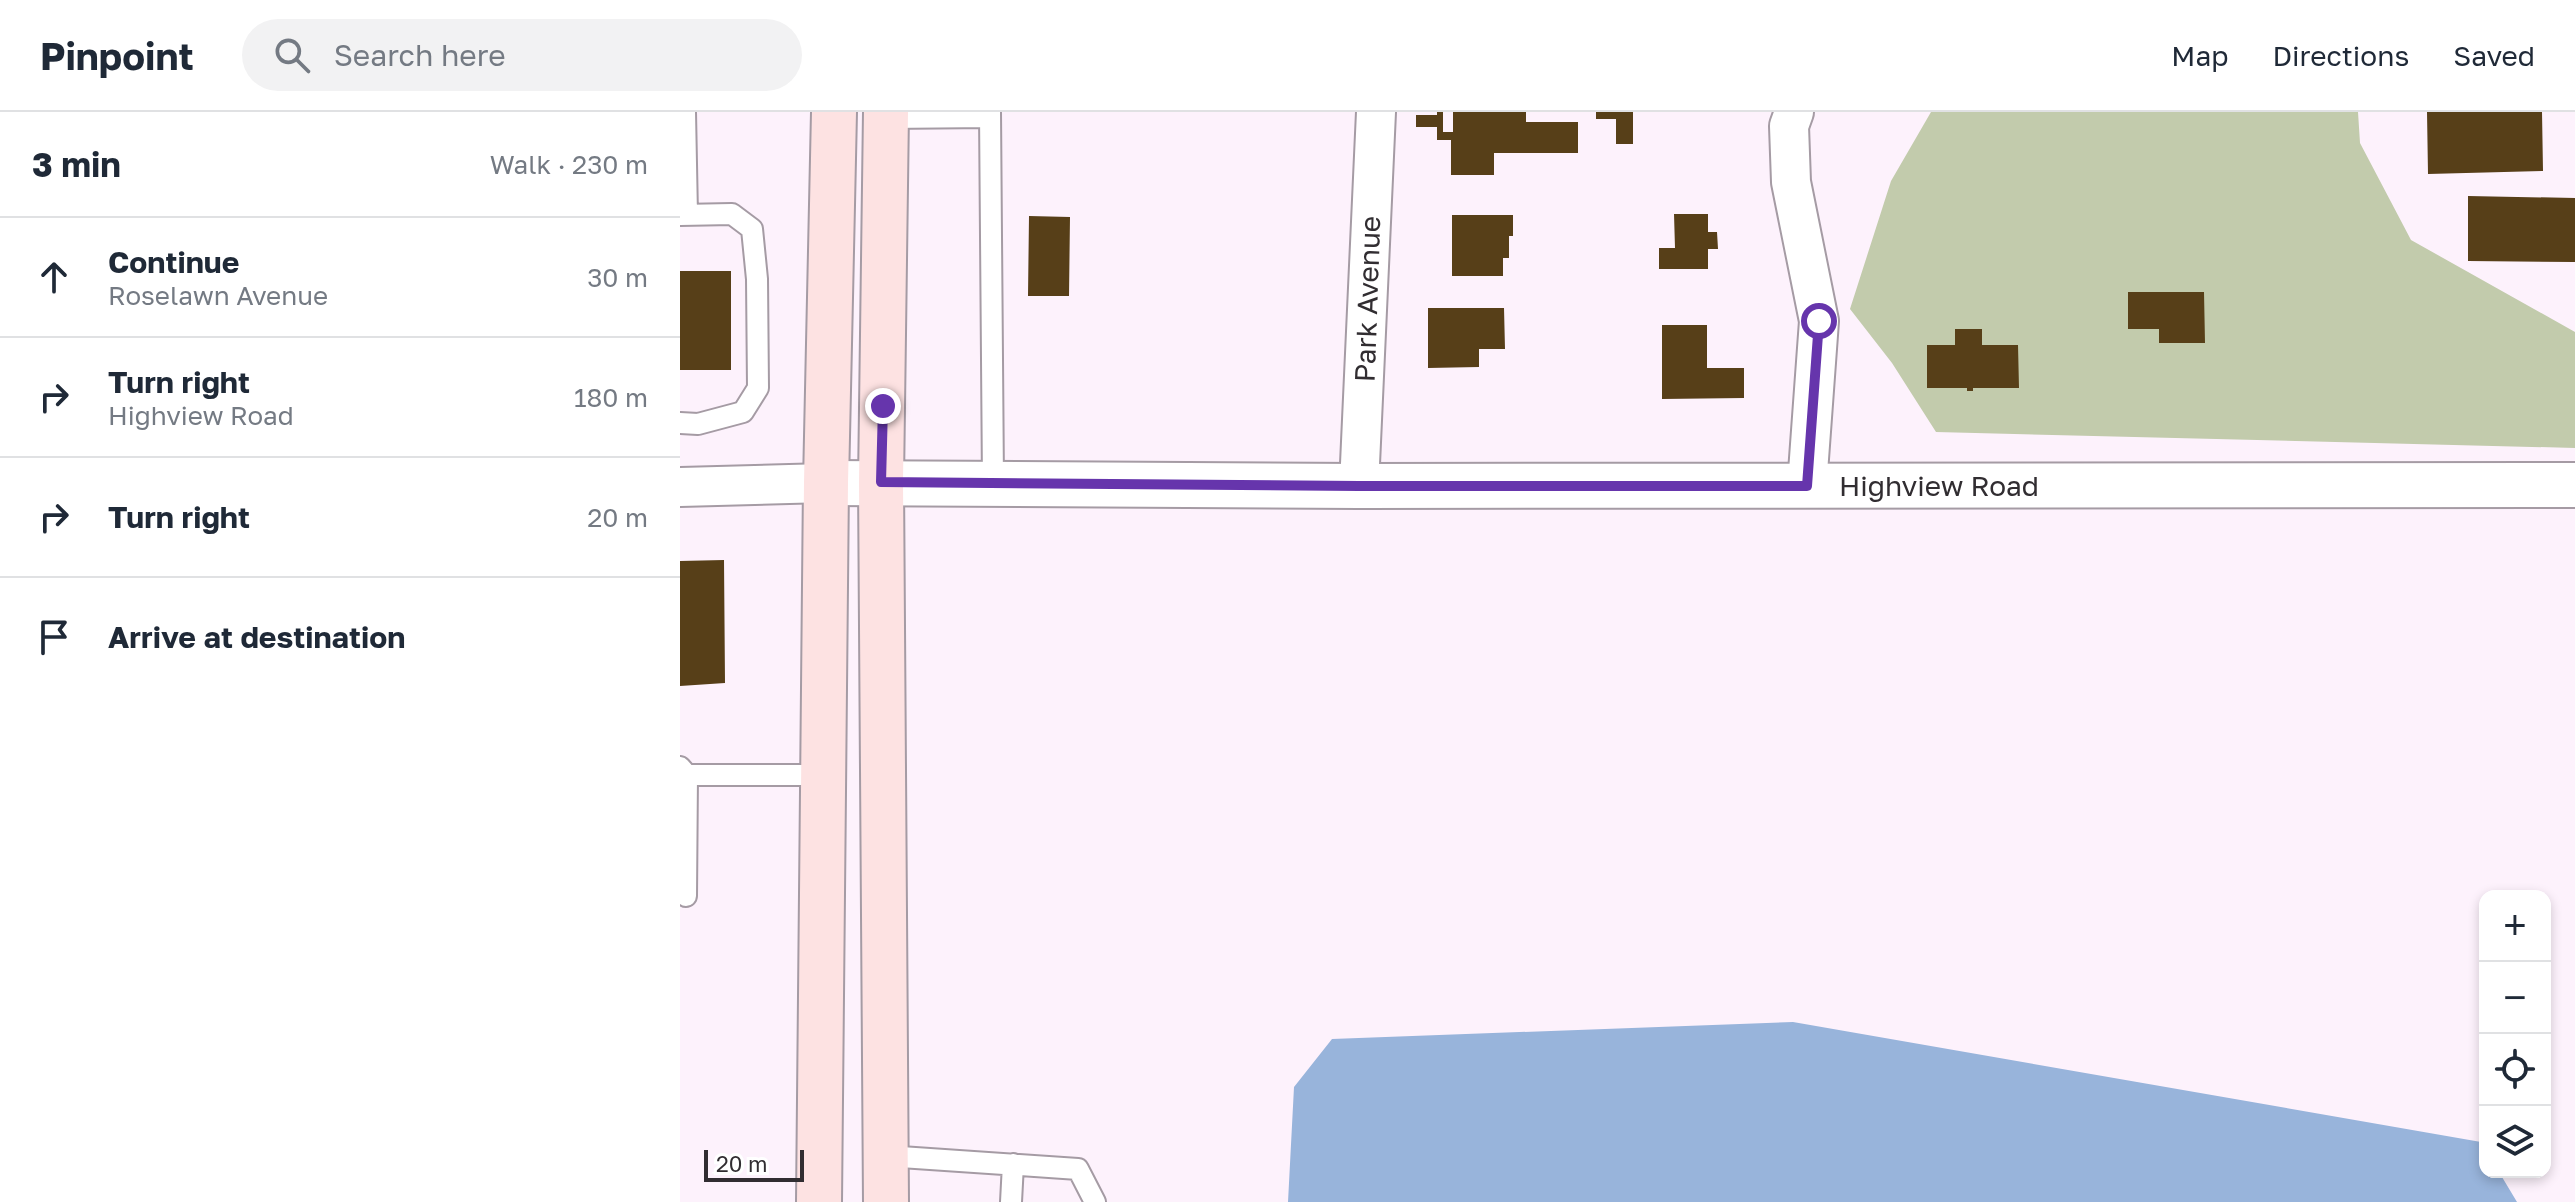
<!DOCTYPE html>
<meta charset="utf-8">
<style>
:root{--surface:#fff;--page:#f2f2f3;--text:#1f2937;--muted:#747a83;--line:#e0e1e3}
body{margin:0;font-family:"Golos Text",sans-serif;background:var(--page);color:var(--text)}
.controls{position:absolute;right:24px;bottom:24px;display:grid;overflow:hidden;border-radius:16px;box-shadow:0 4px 12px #0003}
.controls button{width:72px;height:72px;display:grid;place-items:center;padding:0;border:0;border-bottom:2px solid var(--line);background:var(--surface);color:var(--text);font:40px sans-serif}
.scale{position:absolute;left:24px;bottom:20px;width:100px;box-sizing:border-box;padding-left:8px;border:4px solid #312d31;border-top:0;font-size:22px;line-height:28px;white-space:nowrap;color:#312d31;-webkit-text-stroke:6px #fff;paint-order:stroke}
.stop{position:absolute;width:24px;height:24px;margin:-18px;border:6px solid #6635ac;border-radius:50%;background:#fff}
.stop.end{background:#6635ac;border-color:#fff;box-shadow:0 2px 8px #0008}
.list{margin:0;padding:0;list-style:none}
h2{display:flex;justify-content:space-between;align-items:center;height:104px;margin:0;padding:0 32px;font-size:34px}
h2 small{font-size:26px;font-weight:400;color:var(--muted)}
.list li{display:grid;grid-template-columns:52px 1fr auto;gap:24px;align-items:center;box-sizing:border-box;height:120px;padding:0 32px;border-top:2px solid var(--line)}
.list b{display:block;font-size:30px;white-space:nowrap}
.list p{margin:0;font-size:26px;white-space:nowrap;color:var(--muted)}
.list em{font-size:26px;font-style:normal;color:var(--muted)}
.icon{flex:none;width:44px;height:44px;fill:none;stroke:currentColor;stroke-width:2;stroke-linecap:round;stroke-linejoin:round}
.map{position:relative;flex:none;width:1895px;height:1090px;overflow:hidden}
header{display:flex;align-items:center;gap:48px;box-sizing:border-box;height:112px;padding:0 40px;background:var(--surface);border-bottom:2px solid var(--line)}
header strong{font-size:38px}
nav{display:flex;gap:44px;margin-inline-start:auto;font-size:28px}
.search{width:560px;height:72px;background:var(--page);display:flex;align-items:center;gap:20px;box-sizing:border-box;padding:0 28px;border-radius:44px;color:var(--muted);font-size:30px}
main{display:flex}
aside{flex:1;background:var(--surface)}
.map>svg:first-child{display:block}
</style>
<header>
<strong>Pinpoint</strong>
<div class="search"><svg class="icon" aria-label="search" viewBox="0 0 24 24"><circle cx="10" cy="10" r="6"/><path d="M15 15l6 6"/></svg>Search here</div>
<nav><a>Map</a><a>Directions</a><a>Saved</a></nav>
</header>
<main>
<aside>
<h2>3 min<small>Walk · 230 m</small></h2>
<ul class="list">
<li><svg class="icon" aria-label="ahead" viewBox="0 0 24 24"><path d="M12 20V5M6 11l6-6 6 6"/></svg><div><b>Continue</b><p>Roselawn Avenue</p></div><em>30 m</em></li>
<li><svg class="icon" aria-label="right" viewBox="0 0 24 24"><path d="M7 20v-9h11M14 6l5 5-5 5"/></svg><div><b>Turn right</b><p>Highview Road</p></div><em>180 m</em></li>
<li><svg class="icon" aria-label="right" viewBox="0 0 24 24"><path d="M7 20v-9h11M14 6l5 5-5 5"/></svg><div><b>Turn right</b></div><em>20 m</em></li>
<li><svg class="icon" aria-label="arrive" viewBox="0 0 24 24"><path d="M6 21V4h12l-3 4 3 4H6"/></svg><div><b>Arrive at destination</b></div></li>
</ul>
</aside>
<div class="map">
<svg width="1895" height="1090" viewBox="0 0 1895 1090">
<rect width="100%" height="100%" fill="#fdf2fc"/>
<path fill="#c2cbac" d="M 1251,0 L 1678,0 L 1680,31 L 1731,128 L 1895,220 L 1895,336 L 1256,320 L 1212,251 L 1170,197 L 1211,69 Z"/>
<path fill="#98b4db" d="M 1113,910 L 1801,1030 L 1805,1037 L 1805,1060 L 1819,1060 L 1837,1090 L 608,1090 L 614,975 L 652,927 Z"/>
<path fill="#573f18" d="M 757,0 L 763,0 L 763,20 L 773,20 L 773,0 L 846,0 L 846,10 L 898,10 L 898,41 L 814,41 L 814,63 L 771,63 L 771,28 L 757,28 L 757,15 L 736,15 L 736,3 L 757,3 Z
M 916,0 L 953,0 L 953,32 L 936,32 L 936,7 L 916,7 Z
M 1747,0 L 1862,0 L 1863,59 L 1748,62 Z
M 1788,84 L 1895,86 L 1895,150 L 1788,149 Z
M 994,102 L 1028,102 L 1028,120 L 1037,120 L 1038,137 L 1028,137 L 1028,157 L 979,157 L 979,136 L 995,136 Z
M 772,103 L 833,103 L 833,124 L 829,124 L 829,146 L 823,146 L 823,164 L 772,164 Z
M 349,104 L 390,105 L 389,184 L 348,184 Z
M 0,159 L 51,159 L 51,258 L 0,258 Z
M 1448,180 L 1524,180 L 1525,231 L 1479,231 L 1479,217 L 1448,217 Z
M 748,196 L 824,196 L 825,237 L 799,237 L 799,255 L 748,256 Z
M 982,213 L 1027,213 L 1027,256 L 1064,256 L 1064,286 L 982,287 Z
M 1275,217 L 1302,217 L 1302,233 L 1338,233 L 1339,276 L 1293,276 L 1293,279 L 1287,279 L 1287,276 L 1247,276 L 1247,233 L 1275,233 Z
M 44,448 L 45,571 L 0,574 L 0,449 Z"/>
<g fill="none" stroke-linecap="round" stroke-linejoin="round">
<defs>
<path id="service" d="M 5,0 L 7,103
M 310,0 L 313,370
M 206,6 L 310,5
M 0,103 L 52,102 L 72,117 L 77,167 L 78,276 L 63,300 L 18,312 L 0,311
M 0,655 L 7,663 L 143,663
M 6,784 L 7,663
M 206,1044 L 398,1057 L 415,1090
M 331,1090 L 333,1052"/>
<path id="minor" d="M 1114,0 L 1109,14 L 1111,70 L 1139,209 L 1127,374
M 679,374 L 696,0
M 0,375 L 146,371"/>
<path id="tertiary" d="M 146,371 L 679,374 L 1895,373"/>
<path id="secondary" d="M 139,1090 L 146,371 L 154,0
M 206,1090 L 201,370 L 206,0"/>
</defs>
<use href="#service" stroke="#a59ba4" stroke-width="24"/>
<use href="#minor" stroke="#a59ba4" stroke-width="42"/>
<use href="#tertiary" stroke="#a59ba4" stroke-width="48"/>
<use href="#secondary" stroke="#a59ba4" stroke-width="48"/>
<use href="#service" stroke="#fff" stroke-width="20"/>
<use href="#minor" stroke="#fff" stroke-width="38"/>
<use href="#tertiary" stroke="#fff" stroke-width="44"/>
<use href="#secondary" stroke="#fde2e2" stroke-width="44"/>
</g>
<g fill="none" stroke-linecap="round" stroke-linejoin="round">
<path stroke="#6635ac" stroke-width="10" d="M 203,294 L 201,370 L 679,374 L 1127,374 L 1139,209"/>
</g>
<g text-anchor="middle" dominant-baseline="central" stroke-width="8" stroke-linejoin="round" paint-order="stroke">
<g font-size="28" fill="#312d31" stroke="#fff">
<text transform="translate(687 187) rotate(-88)">Park Avenue</text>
<text x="1259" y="373">Highview Road</text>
</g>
</g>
</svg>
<div class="controls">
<button>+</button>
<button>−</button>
<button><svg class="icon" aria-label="locate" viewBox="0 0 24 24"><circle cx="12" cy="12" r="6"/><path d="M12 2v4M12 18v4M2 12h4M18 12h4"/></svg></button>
<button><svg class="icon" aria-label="layers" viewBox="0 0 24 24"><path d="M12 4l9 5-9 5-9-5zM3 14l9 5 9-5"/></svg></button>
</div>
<div class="scale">20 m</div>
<div class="stop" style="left:1139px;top:209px"></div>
<div class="stop end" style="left:203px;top:294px"></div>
</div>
</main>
